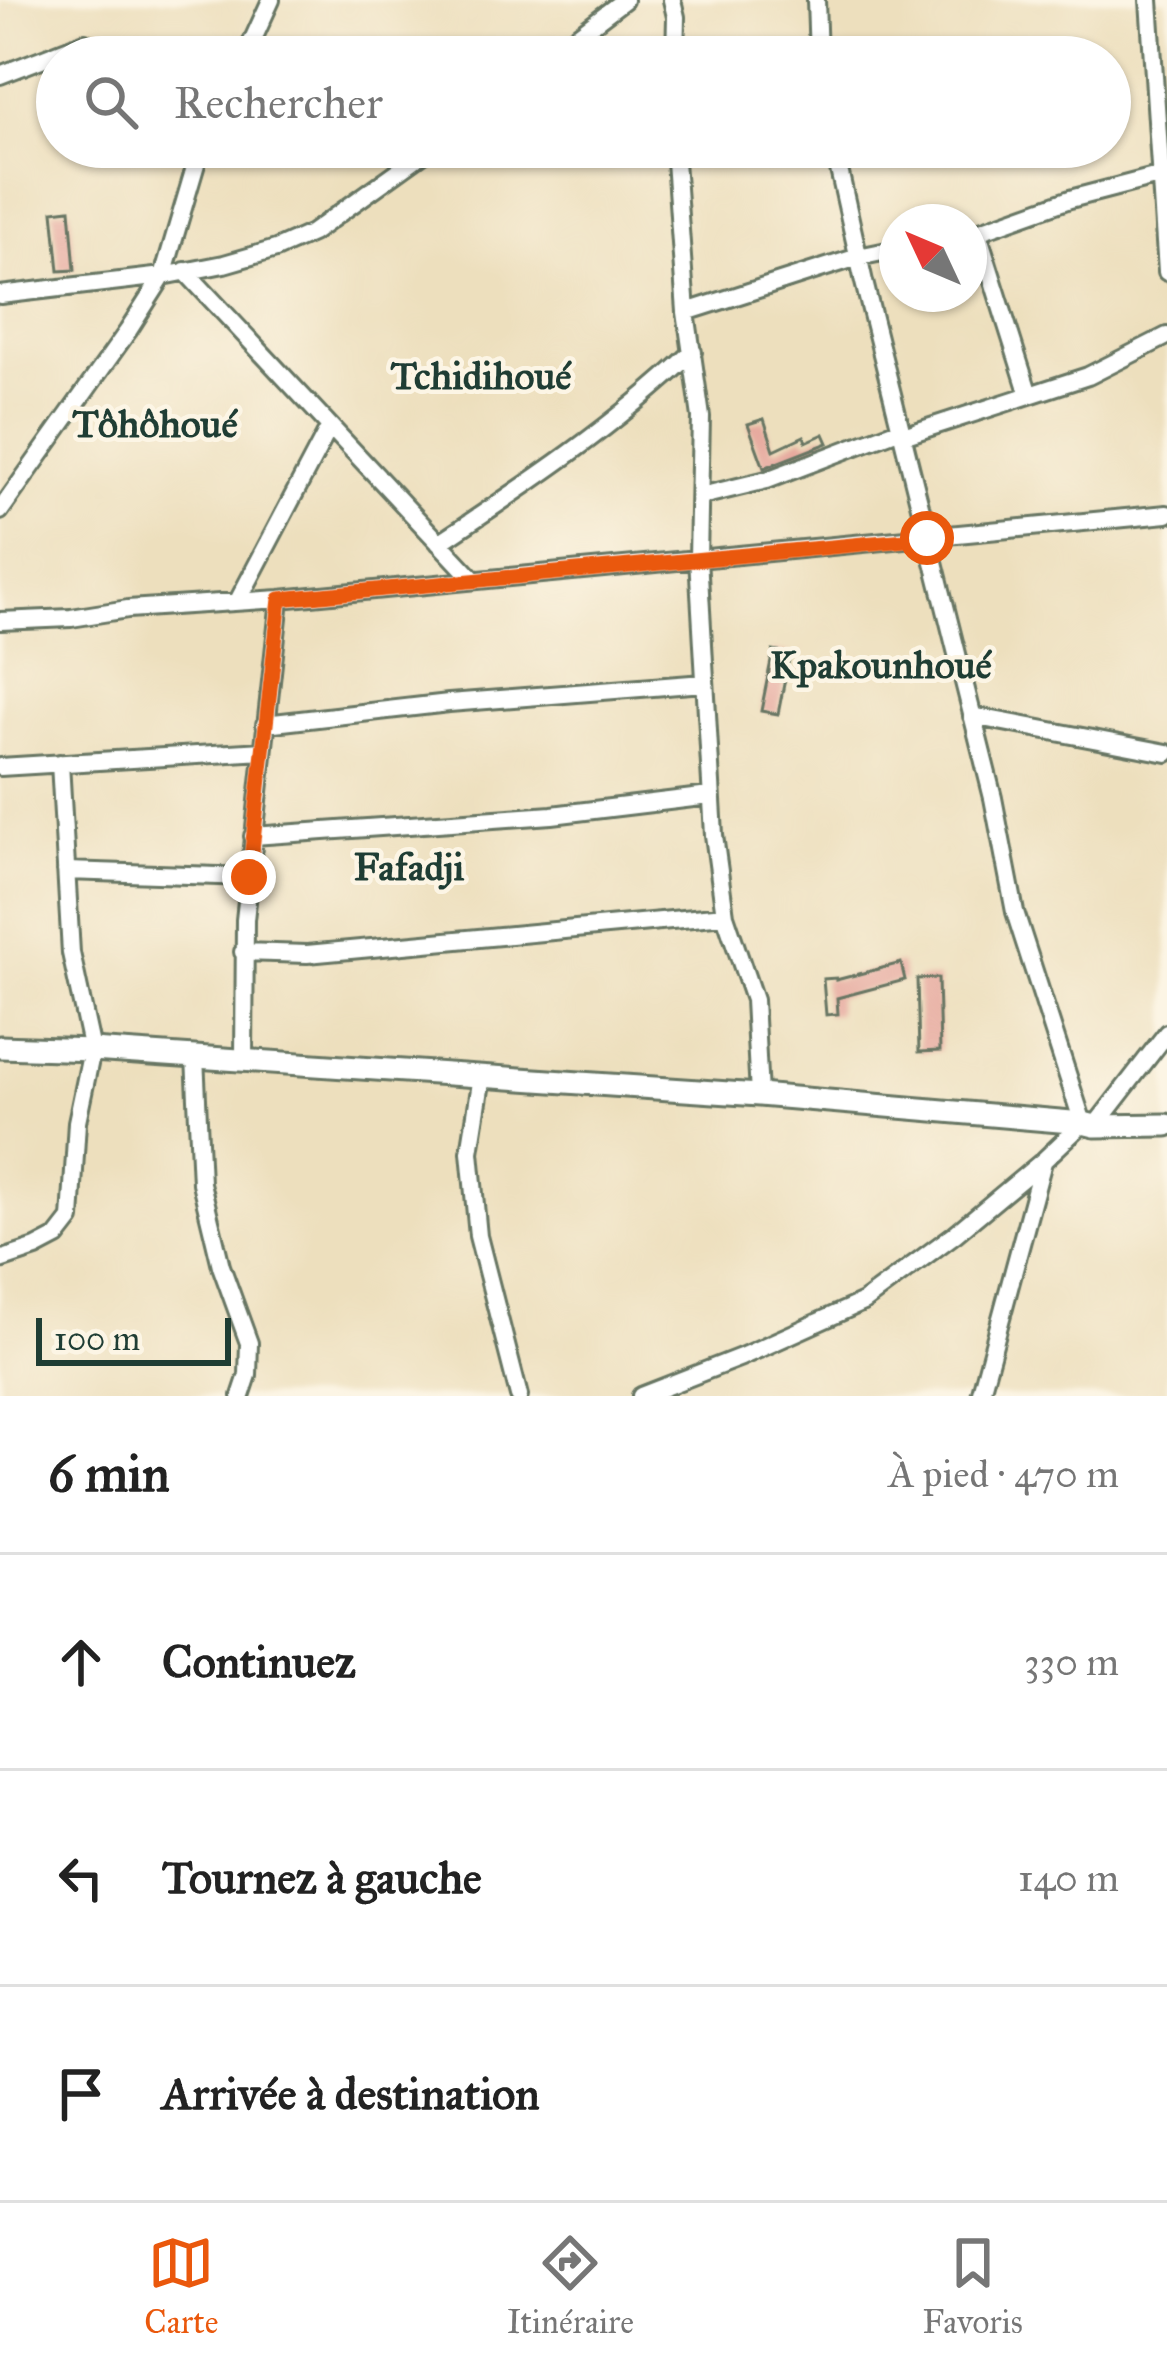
<!DOCTYPE html>
<html lang="fr">
<meta charset="utf-8">
<style>
:root{--surface:#fff;--page:#f6f6f6;--text:#222;--muted:#767676;--line:#e0e0e0;--accent:#ea580c}
body{margin:0;font-family:"IM FELL Great Primer",serif;background:var(--page);color:var(--text)}
.compass{position:absolute;left:879px;top:204px;width:108px;height:108px;border-radius:50%;background:var(--surface);box-shadow:0 3px 9px #0004;rotate:314deg}
.scale{position:absolute;left:36px;bottom:30px;width:195px;box-sizing:border-box;padding-left:12px;border:6px solid #1f3d34;border-top:0;font-size:33px;line-height:42px;white-space:nowrap;color:#1f3d34;-webkit-text-stroke:9px #fcf5e5;paint-order:stroke}
.stop{position:absolute;width:36px;height:36px;margin:-27px;border:9px solid #ea580c;border-radius:50%;background:#fff}
.stop.end{background:#ea580c;border-color:#fff;box-shadow:0 3px 12px #0008}
.list{margin:0;padding:0;list-style:none}
h2{display:flex;justify-content:space-between;align-items:center;height:156px;margin:0;padding:0 48px;font-size:51px}
h2 small{font-size:39px;font-weight:400;color:var(--muted)}
.list li{display:grid;grid-template-columns:78px 1fr auto;gap:36px;align-items:center;box-sizing:border-box;height:216px;padding:0 48px;border-top:3px solid var(--line)}
.list b{display:block;font-size:45px;white-space:nowrap}
.list em{font-size:39px;font-style:normal;color:var(--muted)}
.icon{flex:none;width:66px;height:66px;fill:none;stroke:currentColor;stroke-width:2;stroke-linecap:round;stroke-linejoin:round}
.map{position:relative;flex:none;width:1167px;height:1396px;overflow:hidden}
.search{position:absolute;background:var(--surface);box-shadow:0 3px 9px #0004;left:36px;right:36px;top:36px;height:132px;display:flex;align-items:center;gap:30px;box-sizing:border-box;padding:0 42px;border-radius:66px;color:var(--muted);font-size:45px}
.sheet{height:804px;background:var(--surface)}
nav{display:flex;justify-content:space-around;align-items:center;box-sizing:border-box;height:168px;border-top:3px solid var(--line);background:var(--surface);font-size:33px;color:var(--muted)}
nav a{display:grid;justify-items:center;gap:6px}
nav .on{color:var(--accent)}
.map>svg:first-child{display:block}
</style>
<div class="map">
<svg width="1167" height="1396" viewBox="0 0 1167 1396">
<rect width="100%" height="100%" fill="#fcf5e5"/>
<filter id="ink" filterUnits="userSpaceOnUse"><feTurbulence type="fractalNoise" baseFrequency=".00833" numOctaves="2"/><feDisplacementMap in="SourceGraphic" scale="24" xChannelSelector="R" yChannelSelector="G"/><feConvolveMatrix kernelMatrix="1 2 1 2 8 2 1 2 1" color-interpolation-filters="sRGB"/></filter>
<filter id="wash" filterUnits="userSpaceOnUse"><feTurbulence type="fractalNoise" baseFrequency=".004" numOctaves="4" result="noise"/><feDisplacementMap in="SourceGraphic" scale="48" xChannelSelector="R" yChannelSelector="G"/><feGaussianBlur stdDeviation="2.7" result="paint"/><feColorMatrix in="noise" values="0 0 0 0 0 0 0 0 0 0 0 0 0 0 0 0 0 1.4 0 .05"/><feComposite in="paint" operator="in"/></filter>
<g filter="url(#wash)">
<rect width="100%" height="100%" fill="#eddfbd"/>
<g id="blocks">
<path fill="#e6a89d" d="M 70,209 L 75,270 L 59,271 L 53,211 Z
M 764,419 L 774,450 L 804,436 L 806,442 L 824,434 L 828,443 L 764,468 L 748,424 Z
M 773,651 L 790,654 L 778,714 L 761,711 Z
M 901,963 L 905,980 L 837,998 L 838,1014 L 826,1015 L 823,979 L 836,978 L 836,980 Z
M 938,978 L 940,1051 L 919,1052 L 917,979 Z"/>
</g>
</g>
<g filter="url(#ink)">
<use href="#blocks" fill-opacity="0" stroke="#677664" stroke-width="3"/>
<g fill="none" stroke-linecap="round" stroke-linejoin="round">
<defs>
<path id="minor" d="M 672,0 L 676,17 L 675,57
M 816,0 L 818,57
M 1149,0 L 1167,272
M 245,57 L 271,0
M 549,57 L 624,0
M 0,75 L 85,42
M 674,147 L 686,312 L 701,417 L 698,558 L 714,835 L 725,915 L 754,1000 L 759,1095
M 978,233 L 1029,395
M 969,235 L 1070,199 L 1166,174
M 185,271 L 474,580
M 0,295 L 163,276 L 224,264 L 276,249 L 312,233 L 432,147
M 686,312 L 858,257 L 897,249
M 903,436 L 1088,376 L 1167,336
M 701,496 L 767,480 L 901,429
M 0,511 L 128,331 L 163,276 L 201,147
M 439,543 C 528,484 615,426 693,352
M 238,601 L 330,426
M 0,621 L 71,618 L 128,609 L 280,599 L 1167,514
M 972,716 L 1167,753
M 265,724 L 449,703 L 704,683
M 0,767 L 263,751
M 253,836 L 552,815 L 710,796
M 66,871 L 249,877
M 243,952 L 307,954 L 725,915
M 195,1057 L 201,1183 L 221,1266 L 249,1343 L 248,1375 L 241,1396
M 244,1061 L 245,920 L 280,599
M 482,1076 L 470,1152 L 478,1236 L 519,1396
M 1095,1126 L 1167,1033
M 0,1260 L 36,1248 L 57,1237 L 71,1219 L 77,1122 L 92,1050 L 71,953 L 60,763
M 641,1396 L 741,1357 L 863,1302 L 955,1234 L 1043,1161 L 1083,1123 L 1015,912 L 993,798 L 864,282 L 834,147
M 980,1396 L 1043,1162"/>
<path id="major" d="M 0,1047 L 92,1050 L 759,1095 L 1083,1123 L 1095,1126 L 1167,1125"/>
</defs>
<use href="#minor" stroke="#677664" stroke-width="22"/>
<use href="#major" stroke="#677664" stroke-width="27"/>
<use href="#minor" stroke="#fff" stroke-width="16"/>
<use href="#major" stroke="#fff" stroke-width="21"/>
</g>
</g>
<g fill="none" stroke-linecap="round" stroke-linejoin="round" filter="url(#ink)">
<path stroke="#ea580c" stroke-width="15" d="M 249,877 L 280,599 L 927,538"/>
</g>
<g text-anchor="middle" dominant-baseline="central" stroke-width="9" stroke-linejoin="round" paint-order="stroke">
<g font-size="39" font-weight="bold" fill="#1f3d34" stroke="#fcf5e5">
<text x="481" y="376">Tchidihoué</text>
<text x="155" y="424">Tôhôhoué</text>
<text x="881" y="665">Kpakounhoué</text>
<text x="409" y="867">Fafadji</text>
</g>
</g>
</svg>
<svg class="compass" viewBox="-18 -18 36 36"><path d="M0-13l5 13h-10z" fill="#e53935"/><path d="M0 13l5-13h-10z" fill="#767676"/></svg>
<div class="scale">100 m</div>
<div class="stop" style="left:927px;top:538px"></div>
<div class="stop end" style="left:249px;top:877px"></div>
<div class="search"><svg class="icon" aria-label="search" viewBox="0 0 24 24"><circle cx="10" cy="10" r="6"/><path d="M15 15l6 6"/></svg>Rechercher</div>
</div>
<section class="sheet">
<h2>6 min<small>À pied · 470 m</small></h2>
<ul class="list">
<li><svg class="icon" aria-label="ahead" viewBox="0 0 24 24"><path d="M12 20V5M6 11l6-6 6 6"/></svg><div><b>Continuez</b></div><em>330 m</em></li>
<li><svg class="icon" aria-label="left" viewBox="0 0 24 24"><path d="M17 20v-9H6M10 6l-5 5 5 5"/></svg><div><b>Tournez à gauche</b></div><em>140 m</em></li>
<li><svg class="icon" aria-label="arrive" viewBox="0 0 24 24"><path d="M6 21V4h12l-3 4 3 4H6"/></svg><div><b>Arrivée à destination</b></div></li>
</ul>
</section>
<nav>
<a class="on"><svg class="icon" aria-label="map" viewBox="0 0 24 24"><path d="M3 6l6-2 6 2 6-2v14l-6 2-6-2-6 2zM9 4v14M15 6v14"/></svg>Carte</a>
<a><svg class="icon" aria-label="directions" viewBox="0 0 24 24"><path d="M12 3l9 9-9 9-9-9zM9 14v-3h6M13 9l2 2-2 2"/></svg>Itinéraire</a>
<a><svg class="icon" aria-label="saved" viewBox="0 0 24 24"><path d="M7 4h10v16l-5-4-5 4z"/></svg>Favoris</a>
</nav>
